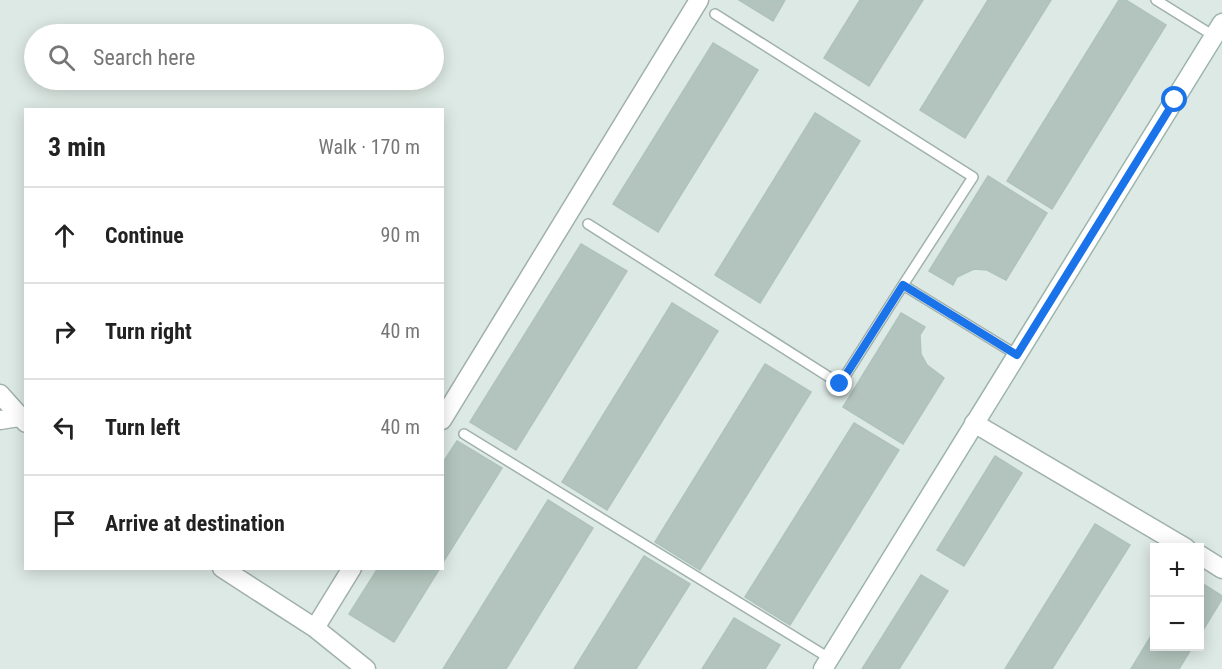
<!DOCTYPE html>
<meta charset="utf-8">
<style>
:root{--surface:#fff;--page:#f6f6f6;--text:#222;--muted:#767676;--line:#e0e0e0}
body{margin:0;font-family:"Roboto Condensed",sans-serif;background:var(--page);color:var(--text)}
.controls{position:absolute;right:18px;bottom:18px;display:grid;overflow:hidden;border-radius:0px;box-shadow:0 3px 15px #0003}
.controls button{width:54px;height:54px;display:grid;place-items:center;padding:0;border:0;border-bottom:2px solid var(--line);background:var(--surface);color:var(--text);font:30px sans-serif}
.stop{position:absolute;width:18px;height:18px;margin:-14px;border:4px solid #1a73e8;border-radius:50%;background:#fff}
.stop.end{background:#1a73e8;border-color:#fff;box-shadow:0 2px 6px #0008}
.list{margin:0;padding:0;list-style:none}
h2{display:flex;justify-content:space-between;align-items:center;height:78px;margin:0;padding:0 24px;font-size:26px}
h2 small{font-size:20px;font-weight:400;color:var(--muted)}
.list li{display:grid;grid-template-columns:39px 1fr auto;gap:18px;align-items:center;box-sizing:border-box;height:96px;padding:0 24px;border-top:2px solid var(--line)}
.list b{display:block;font-size:22px;white-space:nowrap}
.list em{font-size:20px;font-style:normal;color:var(--muted)}
.icon{flex:none;width:33px;height:33px;fill:none;stroke:currentColor;stroke-width:2;stroke-linecap:round;stroke-linejoin:round}
.map{position:relative;flex:none;width:1222px;height:669px;overflow:hidden}
.search{position:absolute;background:var(--surface);box-shadow:0 3px 15px #0003;left:24px;top:24px;width:420px;height:66px;display:flex;align-items:center;gap:15px;box-sizing:border-box;padding:0 21px;border-radius:33px;color:var(--muted);font-size:22px}
.panel{position:absolute;background:var(--surface);box-shadow:0 3px 15px #0003;left:24px;top:108px;width:420px;height:462px;border-radius:0px}
.map>svg:first-child{display:block}
</style>
<div class="map">
<svg width="1222" height="669" viewBox="0 0 1222 669">
<rect width="100%" height="100%" fill="#dde9e4"/>
<path fill="#b2c4bd" stroke="#afc3bb" stroke-width="1.5" d="M 739,0 L 785,0 L 773,21 Z
M 860,0 L 923,0 L 869,86 L 824,58 Z
M 988,0 L 1051,0 L 965,138 L 920,110 Z
M 1119,0 L 1126,0 L 1166,25 L 1052,209 L 1007,181 Z
M 713,43 L 758,70 L 658,232 L 613,204 Z
M 815,113 L 860,141 L 760,303 L 715,275 Z
M 988,176 L 1047,213 L 1006,280 L 987,270 L 974,269 L 957,277 L 953,285 L 929,271 Z
M 581,244 L 627,271 L 516,450 L 470,422 Z
M 672,303 L 718,331 L 607,510 L 562,482 Z
M 901,313 L 925,327 L 920,335 L 921,354 L 927,365 L 944,378 L 903,444 L 843,407 Z
M 765,364 L 811,392 L 700,570 L 655,542 Z
M 854,423 L 899,450 L 790,625 L 745,597 Z
M 457,441 L 502,468 L 442,564 L 442,464 Z
M 995,456 L 1022,473 L 964,566 L 937,550 Z
M 548,500 L 593,528 L 506,669 L 443,669 Z
M 1095,524 L 1130,545 L 1052,669 L 1005,669 Z
M 644,556 L 690,584 L 636,669 L 574,669 Z
M 378,568 L 440,568 L 394,642 L 349,614 Z
M 921,575 L 948,591 L 899,669 L 862,669 Z
M 1200,582 L 1222,596 L 1222,599 L 1200,635 Z
M 734,618 L 780,645 L 765,669 L 702,669 Z
M 1154,631 L 1154,646 L 1193,646 L 1179,669 L 1131,669 Z"/>
<g fill="none" stroke-linecap="round" stroke-linejoin="round">
<defs>
<path id="lane" d="M 1156,0 L 1214,36
M 715,14 L 973,177 L 903,285 L 1017,355
M 588,224 L 840,384 L 903,285
M 464,434 L 829,658"/>
<path id="street" d="M 0,394 L 26,423
M 0,420 L 19,417
M 442,420 L 699,0
M 974,423 L 1186,548
M 1200,555 L 1222,569
M 222,568 L 315,628 L 366,669
M 315,628 L 352,568"/>
<path id="secondary" d="M 823,669 L 1222,23"/>
</defs>
<use href="#lane" stroke="#a0b1ab" stroke-width="12"/>
<use href="#street" stroke="#a0b1ab" stroke-width="21"/>
<use href="#secondary" stroke="#9cb5ac" stroke-width="21"/>
<use href="#lane" stroke="#fff" stroke-width="9"/>
<use href="#street" stroke="#fff" stroke-width="18"/>
<use href="#secondary" stroke="#fff" stroke-width="18"/>
</g>
<g fill="none" stroke-linecap="round" stroke-linejoin="round">
<path stroke="#1a73e8" stroke-width="8" d="M 840,384 L 903,285 L 1017,355 L 1175,100"/>
</g>
</svg>
<div class="controls">
<button>+</button>
<button>−</button>
</div>
<div class="stop" style="left:1175px;top:100px"></div>
<div class="stop end" style="left:840px;top:384px"></div>
<div class="search"><svg class="icon" aria-label="search" viewBox="0 0 24 24"><circle cx="10" cy="10" r="6"/><path d="M15 15l6 6"/></svg>Search here</div>
<section class="panel">
<h2>3 min<small>Walk · 170 m</small></h2>
<ul class="list">
<li><svg class="icon" aria-label="ahead" viewBox="0 0 24 24"><path d="M12 20V5M6 11l6-6 6 6"/></svg><div><b>Continue</b></div><em>90 m</em></li>
<li><svg class="icon" aria-label="right" viewBox="0 0 24 24"><path d="M7 20v-9h11M14 6l5 5-5 5"/></svg><div><b>Turn right</b></div><em>40 m</em></li>
<li><svg class="icon" aria-label="left" viewBox="0 0 24 24"><path d="M17 20v-9H6M10 6l-5 5 5 5"/></svg><div><b>Turn left</b></div><em>40 m</em></li>
<li><svg class="icon" aria-label="arrive" viewBox="0 0 24 24"><path d="M6 21V4h12l-3 4 3 4H6"/></svg><div><b>Arrive at destination</b></div></li>
</ul>
</section>
</div>
